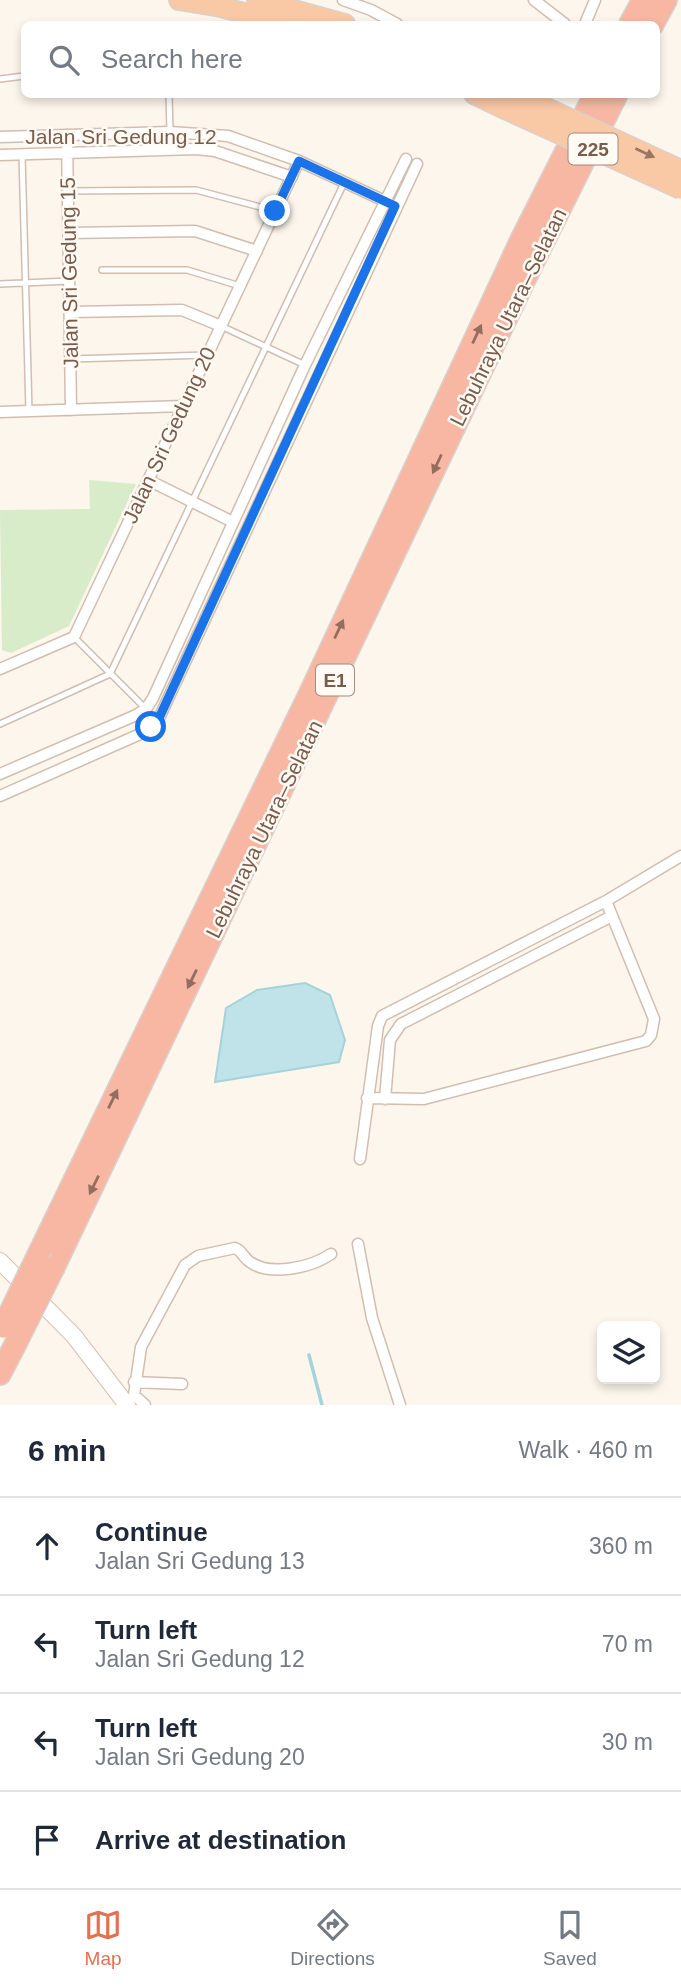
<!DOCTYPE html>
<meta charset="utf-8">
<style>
:root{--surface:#fff;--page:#f2f2f3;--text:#1f2937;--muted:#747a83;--line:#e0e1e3;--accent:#e76f51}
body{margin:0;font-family:Helvetica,sans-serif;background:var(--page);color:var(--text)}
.controls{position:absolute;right:21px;bottom:21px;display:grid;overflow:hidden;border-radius:10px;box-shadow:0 4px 10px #0003}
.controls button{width:63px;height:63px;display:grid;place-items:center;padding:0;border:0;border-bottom:2px solid var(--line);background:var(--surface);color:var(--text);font:35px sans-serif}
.stop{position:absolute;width:21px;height:21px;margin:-16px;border:5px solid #1a73e8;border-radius:50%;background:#fff}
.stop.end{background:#1a73e8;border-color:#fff;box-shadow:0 2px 7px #0008}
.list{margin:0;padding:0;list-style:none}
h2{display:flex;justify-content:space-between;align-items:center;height:91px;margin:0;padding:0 28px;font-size:30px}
h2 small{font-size:23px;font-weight:400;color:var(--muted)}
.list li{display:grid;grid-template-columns:46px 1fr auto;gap:21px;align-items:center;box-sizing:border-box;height:98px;padding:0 28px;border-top:2px solid var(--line)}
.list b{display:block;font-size:26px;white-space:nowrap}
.list p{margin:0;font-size:23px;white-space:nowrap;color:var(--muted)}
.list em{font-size:23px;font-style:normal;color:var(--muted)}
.icon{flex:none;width:38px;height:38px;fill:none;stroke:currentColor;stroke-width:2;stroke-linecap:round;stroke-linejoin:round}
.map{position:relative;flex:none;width:681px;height:1405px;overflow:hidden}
.search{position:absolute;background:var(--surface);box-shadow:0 4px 10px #0003;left:21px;right:21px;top:21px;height:77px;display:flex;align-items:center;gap:18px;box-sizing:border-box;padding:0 24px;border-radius:10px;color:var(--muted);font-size:26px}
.sheet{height:483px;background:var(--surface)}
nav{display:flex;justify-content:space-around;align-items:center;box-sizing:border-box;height:98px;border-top:2px solid var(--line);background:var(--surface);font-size:19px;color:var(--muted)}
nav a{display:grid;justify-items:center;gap:4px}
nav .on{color:var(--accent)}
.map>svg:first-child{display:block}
</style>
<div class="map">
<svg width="681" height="1405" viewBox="0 0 681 1405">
<rect width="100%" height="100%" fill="#fdf6ec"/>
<path fill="#d8ecc9" d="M 89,480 L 136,484 L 69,626 L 11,653 L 2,650 L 0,510 L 90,509 Z"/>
<path fill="#bfe3e8" stroke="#a5d3da" stroke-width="2" d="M 305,983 L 330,995 L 345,1040 L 339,1062 L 215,1082 L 226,1008 L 257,990 Z"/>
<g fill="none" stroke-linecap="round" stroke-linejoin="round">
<path stroke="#a5d3da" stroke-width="3.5" d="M 309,1355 L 322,1405"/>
<defs>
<path id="service" d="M 0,79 L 24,76
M 169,94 L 170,132
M 22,155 L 29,411
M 68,191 L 196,190 L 275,211
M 102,270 L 187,270 L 240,286
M 0,284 L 69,281
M 221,326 L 305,365
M 71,359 L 207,355
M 74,637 L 146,709
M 0,724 L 110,674 L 344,183"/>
<path id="minor" d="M 343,0 L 371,10 L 397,24
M 534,0 L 565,24
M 585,24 L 595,0
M 67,135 L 71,410
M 0,137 L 170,132 L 228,136 L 299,161 L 389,203
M 0,155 L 196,149 L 215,151 L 292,177
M 69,233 L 195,231 L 257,251
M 70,312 L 182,310 L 221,326
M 0,412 L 183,406
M 148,480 L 233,522
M 0,669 L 74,637 L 299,161
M 0,774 L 134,716 L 146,709 L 153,698 L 305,365 L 406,159
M 0,796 L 138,735 L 151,727 L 160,716 L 417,164
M 367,1098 L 424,1099 L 646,1041 L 651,1035 L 654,1019 L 606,901
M 385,1099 L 390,1040 L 401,1024 L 612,916
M 360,1159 L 378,1026 L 382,1016 L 606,901 L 681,856
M 358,1244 L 372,1318 L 400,1405
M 134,1382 L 182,1384
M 145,1405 L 134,1395 L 141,1347 L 185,1265 L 198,1256 L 235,1248 C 243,1251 243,1258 250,1262 C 271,1277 312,1267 331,1254"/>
<path id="secondary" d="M 0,1261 L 74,1336 L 127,1405"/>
<path id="trunk" d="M 179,0 L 221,7 L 286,24
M 257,0 L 345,24
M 474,94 L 505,109"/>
<path id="motorway" d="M 630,24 L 643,0
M 653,24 L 666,0
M 41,1249 L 310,693 L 522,238 L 595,94
M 54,1267 L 524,281 L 617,94
M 0,1374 L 16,1343"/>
</defs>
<use href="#service" stroke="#d1beb0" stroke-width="8"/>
<use href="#minor" stroke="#d1beb0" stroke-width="13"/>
<use href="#secondary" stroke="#d6c0b0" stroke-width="18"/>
<use href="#trunk" stroke="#dad1cd" stroke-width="22"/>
<use href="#motorway" stroke="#dad1cd" stroke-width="24"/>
<use href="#service" stroke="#fff" stroke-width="5"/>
<use href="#minor" stroke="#fff" stroke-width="10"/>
<use href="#secondary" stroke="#fff" stroke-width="16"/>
<use href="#trunk" stroke="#f9c8a4" stroke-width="19"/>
<use href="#motorway" stroke="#f7b7a3" stroke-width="21"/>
<defs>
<path id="trunk-bridge" d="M 516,94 L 681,170
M 505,109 L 681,189"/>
<path id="motorway-bridge" d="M 3,1327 L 41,1249
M 16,1343 L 54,1267"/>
</defs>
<use href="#trunk-bridge" stroke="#dad1cd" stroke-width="22" stroke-linecap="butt"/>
<use href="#motorway-bridge" stroke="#dad1cd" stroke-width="24" stroke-linecap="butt"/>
<use href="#trunk-bridge" stroke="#f9c8a4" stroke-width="19"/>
<use href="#motorway-bridge" stroke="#f7b7a3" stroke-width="21"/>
</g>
<defs><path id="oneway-solid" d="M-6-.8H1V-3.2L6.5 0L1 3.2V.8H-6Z" transform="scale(1.75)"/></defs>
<use fill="#9a7763" href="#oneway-solid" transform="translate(645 153) rotate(25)"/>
<g fill="#936e5e">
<use href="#oneway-solid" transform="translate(477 334) rotate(-65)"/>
<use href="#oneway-solid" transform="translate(437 464) rotate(115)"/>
<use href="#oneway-solid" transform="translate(339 629) rotate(-65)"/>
<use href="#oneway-solid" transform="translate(192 979) rotate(116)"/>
<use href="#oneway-solid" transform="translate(113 1099) rotate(-64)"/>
<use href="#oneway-solid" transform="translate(94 1185) rotate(116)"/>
</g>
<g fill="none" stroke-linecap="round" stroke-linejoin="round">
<path stroke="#1a73e8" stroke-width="9" d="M 151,727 L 160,716 L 395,206 L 299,161 L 275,211"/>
</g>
<g text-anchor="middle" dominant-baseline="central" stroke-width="5" stroke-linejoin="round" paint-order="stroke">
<g fill="#fffaf3" stroke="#a28b7f" stroke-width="2">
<rect x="568.5" y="133.5" width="49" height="31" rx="5"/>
<rect x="316" y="664.5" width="38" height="31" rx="5"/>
</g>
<g font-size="19" font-weight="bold" fill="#7a5c4d">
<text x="593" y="149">225</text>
<text x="335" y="680">E1</text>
</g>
<g font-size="21" fill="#7a5c4d" stroke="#fffaf3">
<text x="121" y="136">Jalan Sri Gedung 12</text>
<text transform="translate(69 273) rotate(-91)">Jalan Sri Gedung 15</text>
<text transform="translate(508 317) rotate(-64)">Lebuhraya Utara–Selatan</text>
<text transform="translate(169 435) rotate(-65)">Jalan Sri Gedung 20</text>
<text transform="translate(264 829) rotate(-64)">Lebuhraya Utara–Selatan</text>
</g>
</g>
</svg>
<div class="controls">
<button><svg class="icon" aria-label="layers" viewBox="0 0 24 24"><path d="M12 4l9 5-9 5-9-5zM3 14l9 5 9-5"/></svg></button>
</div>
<div class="stop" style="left:151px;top:727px"></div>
<div class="stop end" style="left:275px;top:211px"></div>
<div class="search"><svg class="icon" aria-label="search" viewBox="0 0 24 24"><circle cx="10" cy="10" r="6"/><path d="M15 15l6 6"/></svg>Search here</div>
</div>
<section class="sheet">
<h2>6 min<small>Walk · 460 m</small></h2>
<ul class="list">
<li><svg class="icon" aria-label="ahead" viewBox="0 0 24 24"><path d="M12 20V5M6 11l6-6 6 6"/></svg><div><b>Continue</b><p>Jalan Sri Gedung 13</p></div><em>360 m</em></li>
<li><svg class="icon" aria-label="left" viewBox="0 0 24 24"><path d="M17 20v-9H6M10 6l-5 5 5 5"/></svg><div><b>Turn left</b><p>Jalan Sri Gedung 12</p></div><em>70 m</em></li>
<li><svg class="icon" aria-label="left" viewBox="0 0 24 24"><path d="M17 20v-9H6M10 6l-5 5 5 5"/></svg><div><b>Turn left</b><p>Jalan Sri Gedung 20</p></div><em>30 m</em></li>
<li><svg class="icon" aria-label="arrive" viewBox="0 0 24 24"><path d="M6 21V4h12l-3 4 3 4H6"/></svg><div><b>Arrive at destination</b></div></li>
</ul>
</section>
<nav>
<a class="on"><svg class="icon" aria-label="map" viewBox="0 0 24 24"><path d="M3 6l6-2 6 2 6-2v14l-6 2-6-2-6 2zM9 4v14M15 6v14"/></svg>Map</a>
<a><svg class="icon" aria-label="directions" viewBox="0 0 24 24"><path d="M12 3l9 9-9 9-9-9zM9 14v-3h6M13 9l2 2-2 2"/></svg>Directions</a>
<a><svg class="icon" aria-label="saved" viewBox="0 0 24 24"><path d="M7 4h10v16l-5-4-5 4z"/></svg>Saved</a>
</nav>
